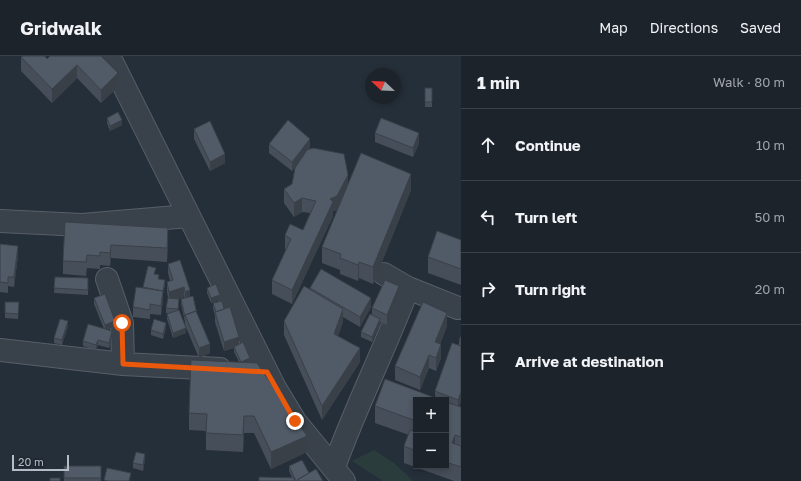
<!DOCTYPE html>
<meta charset="utf-8">
<style>
:root{--surface:#1c232b;--page:#252b33;--text:#f1f3f6;--muted:#a0a4a9;--line:#3a4047}
body{margin:0;font-family:"Golos Text",sans-serif;background:var(--page);color:var(--text)}
.controls{position:absolute;right:12px;bottom:12px;display:grid;overflow:hidden;border-radius:0px;box-shadow:0 2px 6px #0003}
.controls button{width:36px;height:36px;display:grid;place-items:center;padding:0;border:0;border-bottom:1px solid var(--line);background:var(--surface);color:var(--text);font:20px sans-serif}
.compass{position:absolute;left:365px;top:12px;width:36px;height:36px;border-radius:50%;background:var(--surface);box-shadow:0 2px 6px #0003;rotate:293deg}
.scale{position:absolute;left:12px;bottom:10px;width:57px;box-sizing:border-box;padding-left:4px;border:2px solid #b4bcc5;border-top:0;font-size:11px;line-height:14px;white-space:nowrap;color:#b4bcc5;-webkit-text-stroke:3px #1e262f;paint-order:stroke}
.stop{position:absolute;width:12px;height:12px;margin:-9px;border:3px solid #ea580c;border-radius:50%;background:#fff}
.stop.end{background:#ea580c;border-color:#fff;box-shadow:0 1px 4px #0008}
.list{margin:0;padding:0;list-style:none}
h2{display:flex;justify-content:space-between;align-items:center;height:52px;margin:0;padding:0 16px;font-size:17px}
h2 small{font-size:13px;font-weight:400;color:var(--muted)}
.list li{display:grid;grid-template-columns:26px 1fr auto;gap:12px;align-items:center;box-sizing:border-box;height:72px;padding:0 16px;border-top:1px solid var(--line)}
.list b{display:block;font-size:15px;white-space:nowrap}
.list em{font-size:13px;font-style:normal;color:var(--muted)}
.icon{flex:none;width:22px;height:22px;fill:none;stroke:currentColor;stroke-width:2;stroke-linecap:round;stroke-linejoin:round}
.map{position:relative;flex:none;width:461px;height:425px;overflow:hidden}
header{display:flex;align-items:center;gap:24px;box-sizing:border-box;height:56px;padding:0 20px;background:var(--surface);border-bottom:1px solid var(--line)}
header strong{font-size:19px}
nav{display:flex;gap:22px;margin-inline-start:auto;font-size:14px}
main{display:flex}
aside{flex:1;background:var(--surface)}
.map>svg:first-child{display:block}
</style>
<header>
<strong>Gridwalk</strong>
<nav><a>Map</a><a>Directions</a><a>Saved</a></nav>
</header>
<main>
<div class="map">
<svg width="461" height="425" viewBox="0 0 461 425">
<rect width="100%" height="100%" fill="#252f39"/>
<path fill="#2a3d3c" d="M 374,394 L 394,407 L 413,425 L 383,425 L 352,405 Z"/>
<g fill="none" stroke-linecap="round" stroke-linejoin="round">
<defs>
<path id="minor" d="M 109,0 L 275,332 L 295,365 L 344,425
M 0,165 L 82,169 L 189,160
M 107,223 L 122,267 L 123,308
M 408,232 L 458,252
M 0,294 L 123,308 L 220,313
M 334,411 C 356,350 385,293 408,232 L 384,218"/>
</defs>
<use href="#minor" stroke="#575f68" stroke-width="24"/>
<use href="#minor" stroke="#39414a" stroke-width="22"/>
</g>
<path fill="#464e59" fill-rule="evenodd" d="M 101,0 L 118,31 L 101,47 L 77,22 L 52,47 L 21,15 L 21,1 L 47,3 Z
M 425,32 L 432,46 L 432,51 L 425,51 Z
M 107,62 L 122,69 L 110,75 L 107,67 Z
M 194,73 L 225,107 L 210,115 L 194,83 Z
M 375,77 L 419,87 L 413,101 L 375,86 Z
M 269,88 L 310,93 L 348,128 L 411,134 L 373,228 L 359,222 L 358,225 L 340,218 L 340,214 L 322,207 L 322,191 L 337,154 L 333,155 L 333,160 L 292,248 L 272,238 L 272,224 L 286,194 L 285,193 L 285,179 L 303,174 L 310,157 L 302,156 L 294,161 L 284,147 L 284,133 L 292,128 L 298,107 L 292,115 L 269,97 Z
M 65,166 L 168,186 L 167,206 L 111,202 L 110,210 L 100,209 L 100,213 L 87,212 L 86,220 L 63,218 L 63,205 Z
M 461,184 L 461,229 L 428,217 L 428,201 Z
M 0,188 L 18,200 L 14,231 L 8,230 L 8,237 L 0,236 Z
M 168,208 L 190,241 L 197,258 L 210,297 L 199,302 L 185,269 L 185,266 L 181,248 L 181,243 L 184,242 L 184,241 L 178,243 L 179,248 L 178,254 L 186,277 L 173,282 L 167,263 L 167,258 L 170,257 L 166,257 L 166,252 L 168,242 L 167,236 L 167,226 L 170,225 L 168,217 Z
M 156,217 L 155,218 L 165,229 L 163,237 L 163,244 L 161,259 L 150,258 L 150,263 L 133,261 L 133,251 L 143,232 Z
M 55,221 L 88,222 L 88,239 L 54,237 Z
M 207,232 L 220,244 L 211,247 L 207,237 Z
M 310,232 L 371,251 L 360,271 L 343,261 L 343,266 L 338,280 L 360,306 L 322,364 L 284,279 L 284,265 Z
M 399,240 L 387,269 L 380,266 L 380,268 L 372,286 L 361,281 L 361,276 L 372,259 L 372,252 Z
M 94,242 L 115,270 L 106,274 L 112,280 L 109,292 L 98,289 L 96,294 L 83,290 L 83,285 L 104,273 L 94,248 Z
M 5,246 L 19,246 L 18,263 L 5,262 Z
M 213,247 L 224,253 L 239,288 L 250,307 L 307,396 L 271,413 L 254,377 L 244,377 L 243,396 L 206,394 L 206,375 L 189,374 L 189,357 L 239,306 L 234,296 L 234,292 L 224,295 L 215,266 L 215,260 L 213,252 Z
M 68,270 L 62,289 L 54,287 L 54,282 Z
M 447,270 L 440,288 L 441,302 L 436,315 L 429,312 L 420,334 L 395,324 L 395,310 Z
M 166,272 L 163,283 L 151,279 L 151,274 Z
M 461,280 L 461,346 L 459,351 L 461,351 L 461,425 L 454,425 L 404,407 L 404,390 L 409,379 L 375,367 L 375,350 L 385,323 L 435,342 L 435,335 L 452,287 L 459,289 L 459,284 ZM 416,344 L 446,344 L 446,410 L 416,410 Z
M 145,403 L 143,415 L 133,412 L 133,407 Z
M 64,410 L 101,410 L 101,425 L 64,425 Z
M 289,410 L 309,417 L 323,425 L 259,425 L 292,421 L 289,415 Z"/>
<path fill="#394048" d="M 77,9 L 77,22 L 52,47 L 52,33 Z
M 118,17 L 118,31 L 101,47 L 101,34 Z
M 122,64 L 122,69 L 110,75 L 110,70 Z
M 419,77 L 419,87 L 413,101 L 413,92 Z
M 310,83 L 310,93 L 292,115 L 292,106 Z
M 225,98 L 225,107 L 210,115 L 210,106 Z
M 411,118 L 411,134 L 373,228 L 373,211 Z
M 348,119 L 348,132 L 337,154 L 333,155 L 333,160 L 292,248 L 292,234 L 330,143 Z
M 302,142 L 302,156 L 294,161 L 294,147 Z
M 168,172 L 168,186 L 167,206 L 167,192 Z
M 111,189 L 111,202 L 110,210 L 110,197 Z
M 18,190 L 18,200 L 14,231 L 14,221 Z
M 359,206 L 359,222 L 358,225 L 358,209 Z
M 165,224 L 165,229 L 163,237 L 163,244 L 161,259 L 161,250 L 163,235 Z
M 399,230 L 399,240 L 387,269 L 387,259 Z
M 184,231 L 184,241 L 169,245 L 169,236 Z
M 190,234 L 190,244 L 185,245 L 185,236 Z
M 220,239 L 220,244 L 211,247 L 211,242 Z
M 371,242 L 371,251 L 360,271 L 360,261 Z
M 343,253 L 343,266 L 334,292 L 334,278 Z
M 447,257 L 447,270 L 435,299 L 435,286 Z
M 380,263 L 380,268 L 372,286 L 372,281 Z
M 68,265 L 68,270 L 62,289 L 62,284 Z
M 115,265 L 115,270 L 105,274 L 105,269 Z
M 166,267 L 166,272 L 163,283 L 163,278 Z
M 186,272 L 186,277 L 173,282 L 173,277 Z
M 112,275 L 112,280 L 109,292 L 109,287 Z
M 239,281 L 239,291 L 234,291 L 234,292 L 224,295 L 224,286 Z
M 98,284 L 98,289 L 96,294 L 96,289 Z
M 210,288 L 210,297 L 199,302 L 199,292 Z
M 441,288 L 441,302 L 436,315 L 436,302 Z
M 360,292 L 360,306 L 322,364 L 322,350 Z
M 429,299 L 429,312 L 420,334 L 420,321 Z
M 250,302 L 250,307 L 241,306 Z
M 461,336 L 461,346 L 458,353 L 458,344 Z
M 244,360 L 244,377 L 243,396 L 243,379 Z
M 455,379 L 455,396 L 452,387 Z
M 307,380 L 307,396 L 271,413 L 271,396 Z
M 145,398 L 145,403 L 143,415 L 143,409 Z"/>
<path fill="#515b67" stroke="#394048" d="M 23,0 L 45,0 L 47,3 L 50,0 L 101,0 L 118,17 L 101,34 L 77,9 L 52,33 L 21,1 Z
M 425,32 L 432,32 L 432,46 L 425,46 Z
M 118,56 L 122,64 L 110,70 L 107,62 Z
M 381,62 L 419,77 L 413,92 L 375,77 Z
M 288,64 L 310,83 L 292,106 L 269,88 Z
M 210,65 L 225,98 L 210,106 L 194,73 Z
M 313,92 L 344,98 L 348,119 L 337,140 L 330,143 L 333,146 L 292,234 L 272,224 L 291,183 L 285,179 L 290,168 L 303,174 L 316,145 L 302,142 L 294,147 L 284,133 L 292,128 L 295,112 L 307,94 Z
M 361,97 L 411,118 L 373,211 L 359,206 L 358,209 L 340,202 L 341,198 L 322,191 Z
M 65,166 L 168,172 L 167,192 L 111,189 L 110,197 L 100,196 L 100,200 L 87,199 L 86,206 L 63,205 Z
M 437,175 L 461,184 L 461,213 L 428,201 Z
M 0,188 L 18,190 L 14,221 L 8,221 L 8,227 L 0,226 Z
M 180,204 L 190,234 L 185,236 L 184,231 L 169,236 L 167,226 L 173,224 L 168,208 Z
M 148,210 L 156,212 L 154,218 L 159,219 L 158,223 L 165,224 L 163,235 L 143,231 Z
M 321,213 L 371,242 L 360,261 L 310,232 Z
M 55,221 L 88,222 L 88,234 L 54,232 Z
M 385,224 L 399,230 L 387,259 L 372,252 Z
M 216,228 L 220,239 L 211,242 L 207,232 Z
M 304,230 L 343,253 L 334,278 L 360,292 L 322,350 L 284,265 Z
M 136,231 L 163,235 L 161,250 L 150,248 L 150,254 L 133,251 Z
M 105,238 L 115,265 L 105,269 L 94,242 Z
M 193,240 L 197,258 L 196,255 L 185,259 L 185,261 L 181,243 Z
M 168,242 L 179,243 L 178,253 L 166,252 Z
M 222,245 L 224,253 L 216,256 L 213,247 Z
M 5,246 L 19,246 L 18,258 L 5,257 Z
M 423,246 L 447,257 L 435,286 L 441,288 L 436,302 L 429,299 L 420,321 L 395,310 Z
M 230,251 L 239,281 L 224,286 L 215,256 Z
M 179,254 L 186,272 L 173,277 L 167,258 Z
M 196,255 L 210,288 L 199,292 L 185,259 Z
M 370,258 L 380,263 L 372,281 L 361,276 Z
M 60,263 L 68,265 L 62,284 L 54,282 Z
M 154,263 L 166,267 L 163,278 L 151,274 Z
M 88,268 L 112,275 L 109,287 L 98,284 L 96,289 L 83,285 Z
M 461,280 L 461,285 L 459,284 Z
M 243,286 L 250,302 L 241,306 L 234,291 Z
M 452,287 L 461,290 L 461,336 L 458,344 L 435,335 Z
M 191,304 L 257,307 L 307,380 L 271,396 L 254,360 L 244,360 L 243,379 L 206,377 L 207,358 L 189,357 Z
M 385,323 L 441,344 L 416,344 L 416,365 L 375,350 Z
M 446,346 L 461,351 L 461,381 L 455,379 L 452,387 L 461,390 L 461,411 L 446,406 Z
M 410,374 L 416,376 L 416,395 L 404,390 Z
M 136,396 L 145,398 L 143,409 L 133,407 Z
M 302,404 L 309,417 L 297,424 L 298,425 L 296,425 L 289,410 Z
M 64,410 L 101,410 L 101,422 L 64,422 Z
M 107,412 L 131,417 L 129,425 L 108,425 L 104,424 Z
M 316,413 L 323,425 L 298,425 L 297,424 Z
M 259,421 L 294,422 L 294,425 L 259,425 Z
M 50,422 L 60,422 L 60,425 L 50,425 Z"/>
<g fill="none" stroke-linecap="round" stroke-linejoin="round">
<path stroke="#ea580c" stroke-width="5" d="M 122,267 L 123,308 L 267,316 L 295,365"/>
</g>
</svg>
<div class="controls">
<button>+</button>
<button>−</button>
</div>
<svg class="compass" viewBox="-18 -18 36 36"><path d="M0-13l5 13h-10z" fill="#e53935"/><path d="M0 13l5-13h-10z" fill="#a0a4a9"/></svg>
<div class="scale">20 m</div>
<div class="stop" style="left:122px;top:267px"></div>
<div class="stop end" style="left:295px;top:365px"></div>
</div>
<aside>
<h2>1 min<small>Walk · 80 m</small></h2>
<ul class="list">
<li><svg class="icon" aria-label="ahead" viewBox="0 0 24 24"><path d="M12 20V5M6 11l6-6 6 6"/></svg><div><b>Continue</b></div><em>10 m</em></li>
<li><svg class="icon" aria-label="left" viewBox="0 0 24 24"><path d="M17 20v-9H6M10 6l-5 5 5 5"/></svg><div><b>Turn left</b></div><em>50 m</em></li>
<li><svg class="icon" aria-label="right" viewBox="0 0 24 24"><path d="M7 20v-9h11M14 6l5 5-5 5"/></svg><div><b>Turn right</b></div><em>20 m</em></li>
<li><svg class="icon" aria-label="arrive" viewBox="0 0 24 24"><path d="M6 21V4h12l-3 4 3 4H6"/></svg><div><b>Arrive at destination</b></div></li>
</ul>
</aside>
</main>
